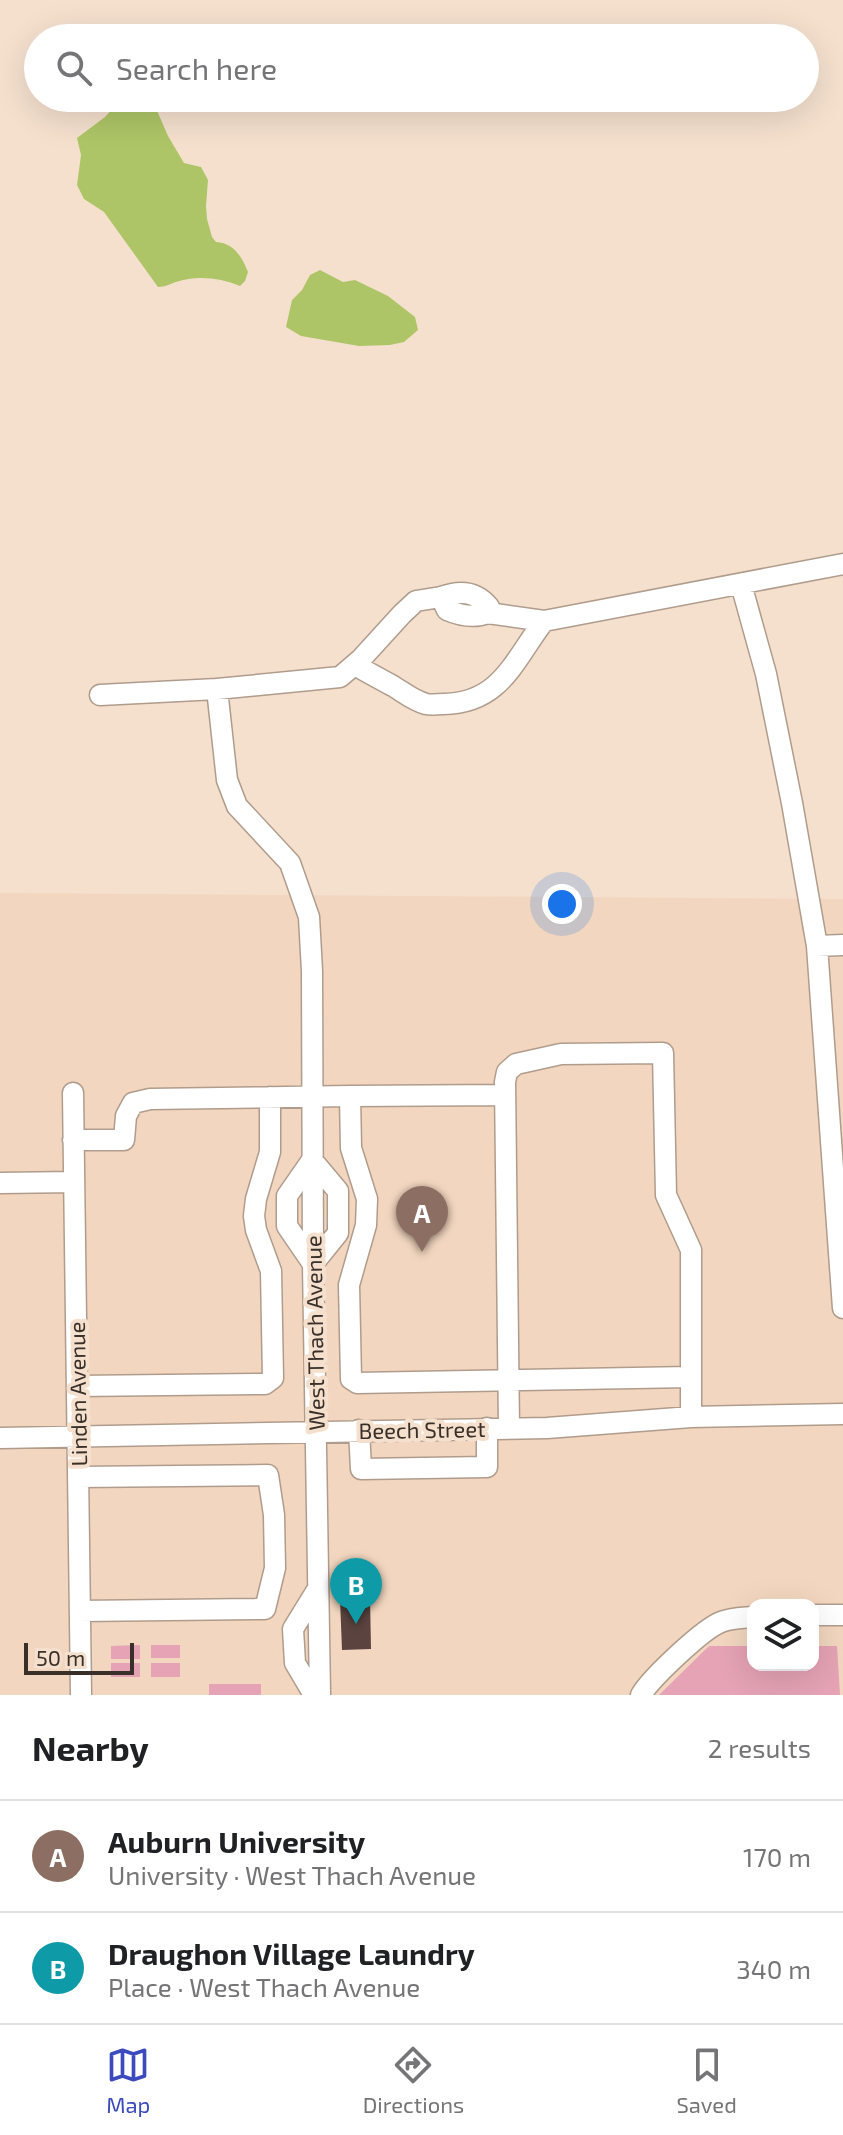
<!DOCTYPE html>
<meta charset="utf-8">
<style>
:root{--surface:#fff;--page:#f2f2f2;--text:#202124;--muted:#757577;--line:#e0e0e0;--accent:#3b4abd}
body{margin:0;font-family:"Exo 2",sans-serif;background:var(--page);color:var(--text)}
.controls{position:absolute;right:24px;bottom:24px;display:grid;overflow:hidden;border-radius:16px;box-shadow:0 8px 32px #0002}
.controls button{width:72px;height:72px;display:grid;place-items:center;padding:0;border:0;border-bottom:2px solid var(--line);background:var(--surface);color:var(--text);font:40px sans-serif}
.scale{position:absolute;left:24px;bottom:20px;width:110px;box-sizing:border-box;padding-left:8px;border:4px solid #383029;border-top:0;font-size:22px;line-height:28px;white-space:nowrap;color:#383029;-webkit-text-stroke:6px #f5e0ce;paint-order:stroke}
.you{position:absolute;left:562px;top:904px;width:28px;height:28px;margin:-20px;border:6px solid #fff;border-radius:50%;background:#1a73e8;box-shadow:0 0 0 12px #1a73e833}
.badge{display:grid;place-items:center;width:52px;height:52px;border-radius:50%;background:var(--accent);color:#fff;font-size:26px;font-weight:700}
.pin{position:absolute;translate:-50% -66px;filter:drop-shadow(0 2px 4px #0008)}
.pin::after{content:'';position:absolute;top:42px;width:28px;height:24px;background:inherit;clip-path:polygon(0 0,100% 0,50% 100%)}
.list{margin:0;padding:0;list-style:none}
h2{display:flex;justify-content:space-between;align-items:center;height:104px;margin:0;padding:0 32px;font-size:34px}
h2 small{font-size:26px;font-weight:400;color:var(--muted)}
.list li{display:grid;grid-template-columns:52px 1fr auto;gap:24px;align-items:center;box-sizing:border-box;height:112px;padding:0 32px;border-top:2px solid var(--line)}
.list b{display:block;font-size:30px;white-space:nowrap}
.list p{margin:0;font-size:26px;white-space:nowrap;color:var(--muted)}
.list em{font-size:26px;font-style:normal;color:var(--muted)}
.icon{flex:none;width:44px;height:44px;fill:none;stroke:currentColor;stroke-width:2;stroke-linecap:round;stroke-linejoin:round}
.map{position:relative;flex:none;width:843px;height:1695px;overflow:hidden}
.search{position:absolute;background:var(--surface);box-shadow:0 8px 32px #0002;left:24px;right:24px;top:24px;height:88px;display:flex;align-items:center;gap:20px;box-sizing:border-box;padding:0 28px;border-radius:44px;color:var(--muted);font-size:30px}
.sheet{height:328px;background:var(--surface)}
nav{display:flex;justify-content:space-around;align-items:center;box-sizing:border-box;height:112px;border-top:2px solid var(--line);background:var(--surface);font-size:22px;color:var(--muted)}
nav a{display:grid;justify-items:center;gap:4px}
nav .on{color:var(--accent)}
.map>svg:first-child{display:block}
</style>
<div class="map">
<svg width="843" height="1695" viewBox="0 0 843 1695">
<rect width="100%" height="100%" fill="#f5e0ce"/>
<path fill="#f2d6bf" fill-rule="evenodd" d="M 0,893 L 843,899 L 843,1695 L 0,1695 ZM 753,1605 L 813,1605 L 813,1665 L 753,1665 Z"/>
<path fill="#e5a3b5" d="M 140,1645 L 140,1659 L 111,1659 L 111,1646 Z
M 151,1645 L 180,1645 L 180,1658 L 151,1658 Z
M 709,1646 L 753,1646 L 753,1665 L 813,1665 L 813,1646 L 837,1646 L 840,1695 L 659,1695 Z
M 111,1663 L 140,1663 L 140,1677 L 111,1677 Z
M 151,1663 L 180,1663 L 180,1677 L 151,1677 Z
M 209,1684 L 261,1684 L 261,1695 L 209,1695 Z"/>
<path fill="#aec567" d="M 128,100 L 145,100 L 155,106 L 168,136 L 184,163 L 201,167 L 208,180 L 206,206 L 207,219 L 212,237 L 216,242 C 234,243 242,257 248,272 L 245,281 L 240,286 C 220,278 197,275 176,282 C 169,284 166,287 158,287 L 104,212 L 84,199 L 77,185 L 81,155 L 77,138 L 105,117 L 114,107 Z
M 320,270 L 343,282 L 355,280 L 388,296 L 415,317 L 418,330 L 404,342 L 390,345 L 359,346 L 301,336 L 286,327 L 292,300 L 302,290 L 310,275 Z"/>
<path fill="#5b443f" d="M 370,1598 L 371,1649 L 342,1650 L 340,1599 Z"/>
<g fill="none" stroke-linecap="round" stroke-linejoin="round">
<defs>
<path id="minor" d="M 741,584 L 766,674 L 792,803 L 817,946 L 843,1308
M 488,613 L 489,607 C 476,591 460,590 441,597 L 447,610 C 461,616 475,618 488,613 L 544,621 L 843,564
M 355,665 C 367,672 380,679 393,686 C 403,692 414,701 426,704 C 431,705 438,704 444,704 C 501,703 514,660 544,621
M 217,689 L 227,780 L 237,806 L 290,863 L 309,917 L 312,971 L 313,1264 L 320,1695
M 100,695 L 217,689 L 340,677 L 361,659 L 402,614 L 416,601 L 441,597
M 817,946 L 843,945
M 73,1093 L 81,1695
M 350,1096 L 505,1095
M 73,1140 L 124,1140 L 126,1116 L 133,1103 L 150,1099 L 350,1096 L 351,1148 L 367,1199 L 366,1225 L 349,1285 L 351,1379 L 357,1383 L 690,1377
M 312,1160 L 338,1191 L 338,1233 L 313,1264 L 287,1226 L 287,1196 Z
M 0,1183 L 74,1182
M 77,1386 L 265,1384 L 273,1378 L 271,1271 L 256,1230 L 254,1216 L 256,1199 L 270,1152 L 270,1097
M 509,1428 L 505,1082 L 507,1072 L 516,1064 L 561,1054 L 663,1053 L 666,1195 L 691,1250 L 691,1417
M 359,1430 L 361,1469 L 487,1467 L 487,1428
M 0,1438 L 547,1428 L 691,1417 L 843,1414
M 78,1477 L 268,1475 L 274,1515 L 275,1568 L 265,1609 L 80,1611
M 813,1615 L 843,1615
M 314,1695 L 295,1663 L 293,1629 L 317,1590
M 641,1695 C 651,1678 703,1629 721,1622 C 731,1618 743,1618 753,1617"/>
</defs>
<use href="#minor" stroke="#b09c8c" stroke-width="23"/>
<use href="#minor" stroke="#fff" stroke-width="20"/>
</g>
<g text-anchor="middle" dominant-baseline="central" stroke-width="8" stroke-linejoin="round" paint-order="stroke">
<g font-size="22" fill="#383029" stroke="#f5e0ce">
<text transform="translate(314 1333) rotate(-91)">West Thach Avenue</text>
<text transform="translate(77 1394) rotate(-91)">Linden Avenue</text>
<text transform="translate(422 1429) rotate(-1)">Beech Street</text>
</g>
</g>
</svg>
<div class="controls">
<button><svg class="icon" aria-label="layers" viewBox="0 0 24 24"><path d="M12 4l9 5-9 5-9-5zM3 14l9 5 9-5"/></svg></button>
</div>
<div class="scale">50 m</div>
<div class="you"></div>
<div class="pin badge" style="left:422px;top:1252px;background:#8d6e63">A</div>
<div class="pin badge" style="left:356px;top:1624px;background:#0f9aa8">B</div>
<div class="search"><svg class="icon" aria-label="search" viewBox="0 0 24 24"><circle cx="10" cy="10" r="6"/><path d="M15 15l6 6"/></svg>Search here</div>
</div>
<section class="sheet">
<h2>Nearby<small>2 results</small></h2>
<ul class="list">
<li><span class="badge" style="background:#8d6e63">A</span><div><b>Auburn University</b><p>University · West Thach Avenue</p></div><em>170 m</em></li>
<li><span class="badge" style="background:#0f9aa8">B</span><div><b>Draughon Village Laundry</b><p>Place · West Thach Avenue</p></div><em>340 m</em></li>
</ul>
</section>
<nav>
<a class="on"><svg class="icon" aria-label="map" viewBox="0 0 24 24"><path d="M3 6l6-2 6 2 6-2v14l-6 2-6-2-6 2zM9 4v14M15 6v14"/></svg>Map</a>
<a><svg class="icon" aria-label="directions" viewBox="0 0 24 24"><path d="M12 3l9 9-9 9-9-9zM9 14v-3h6M13 9l2 2-2 2"/></svg>Directions</a>
<a><svg class="icon" aria-label="saved" viewBox="0 0 24 24"><path d="M7 4h10v16l-5-4-5 4z"/></svg>Saved</a>
</nav>
